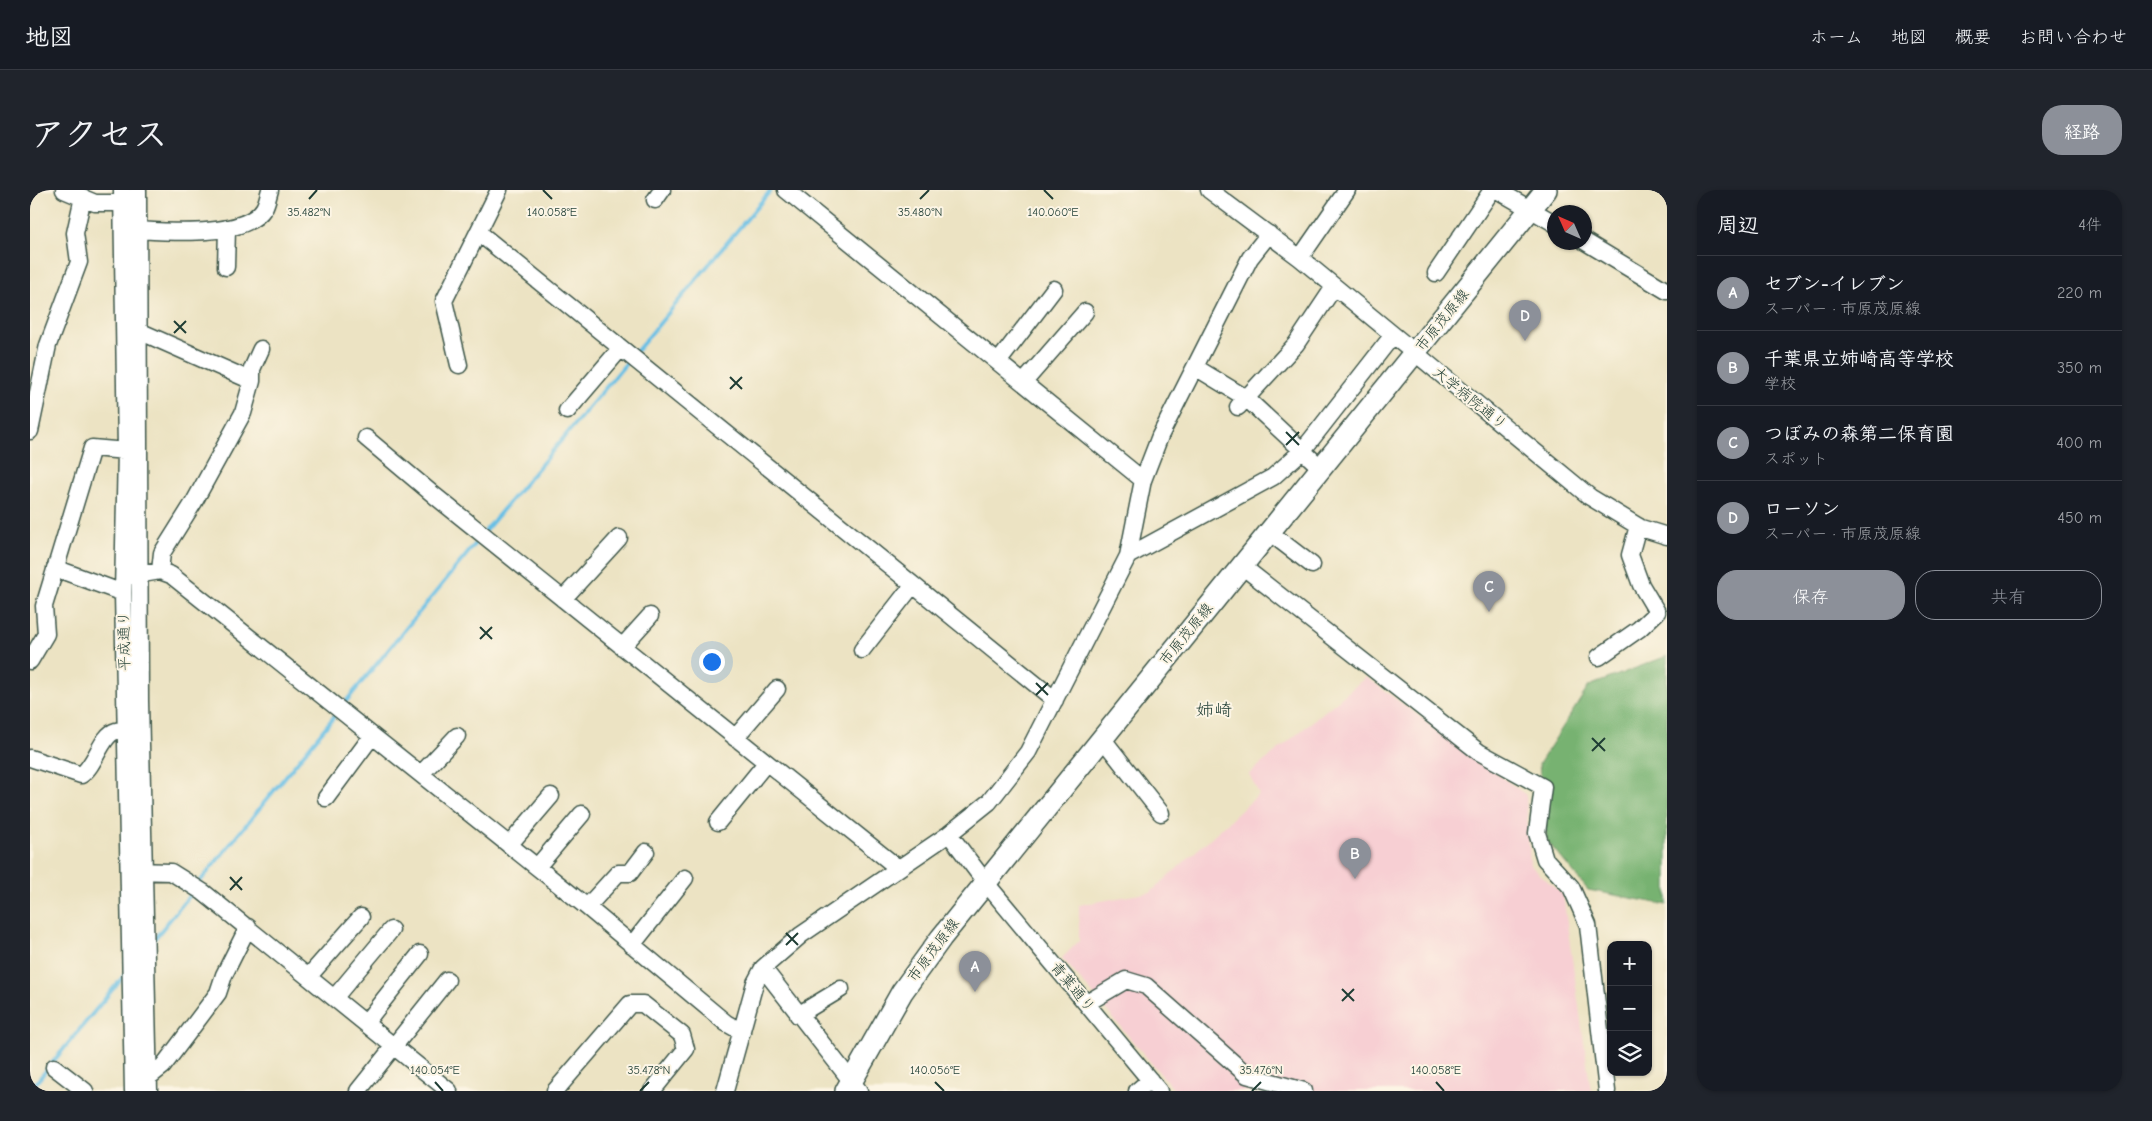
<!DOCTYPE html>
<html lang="ja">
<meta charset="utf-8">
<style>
:root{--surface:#171b24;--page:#20242c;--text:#f1f3f6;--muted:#9ea1a6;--line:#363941;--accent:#8c9099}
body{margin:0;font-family:"Comic Neue","Klee One",sans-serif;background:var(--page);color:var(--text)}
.controls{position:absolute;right:15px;bottom:15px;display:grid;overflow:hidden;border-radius:10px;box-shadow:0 1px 4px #0004}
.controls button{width:45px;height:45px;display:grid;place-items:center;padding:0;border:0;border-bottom:1px solid var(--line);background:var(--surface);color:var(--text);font:25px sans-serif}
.compass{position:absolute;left:1517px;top:15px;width:45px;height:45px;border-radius:50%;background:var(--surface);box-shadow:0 1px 4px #0004;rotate:315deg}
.you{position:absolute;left:681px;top:471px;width:18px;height:18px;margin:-12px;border:4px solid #fff;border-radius:50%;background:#1a73e8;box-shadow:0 0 0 8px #1a73e833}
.badge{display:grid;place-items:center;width:32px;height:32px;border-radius:50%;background:var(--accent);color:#fff;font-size:16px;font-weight:700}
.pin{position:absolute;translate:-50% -41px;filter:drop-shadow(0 1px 2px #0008)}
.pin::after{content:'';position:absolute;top:26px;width:18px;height:15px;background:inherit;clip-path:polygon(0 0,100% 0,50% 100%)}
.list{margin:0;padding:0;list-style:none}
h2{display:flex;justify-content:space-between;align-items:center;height:65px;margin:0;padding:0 20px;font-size:21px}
h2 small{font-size:16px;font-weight:400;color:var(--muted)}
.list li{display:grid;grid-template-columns:32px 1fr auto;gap:15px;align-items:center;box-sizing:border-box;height:75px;padding:0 20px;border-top:1px solid var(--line)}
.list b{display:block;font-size:19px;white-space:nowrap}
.list p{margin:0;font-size:16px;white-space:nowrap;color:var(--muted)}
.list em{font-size:16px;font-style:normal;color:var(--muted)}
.actions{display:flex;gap:10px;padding:15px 20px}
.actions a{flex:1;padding:11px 0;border:1px solid var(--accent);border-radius:20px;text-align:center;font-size:18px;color:var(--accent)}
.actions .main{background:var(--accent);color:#fff}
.icon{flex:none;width:28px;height:28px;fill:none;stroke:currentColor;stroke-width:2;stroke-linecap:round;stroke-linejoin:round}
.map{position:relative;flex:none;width:1637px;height:901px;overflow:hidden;border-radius:20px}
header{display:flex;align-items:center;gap:30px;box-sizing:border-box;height:70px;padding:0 25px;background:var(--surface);border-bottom:1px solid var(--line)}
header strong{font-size:24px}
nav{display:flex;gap:28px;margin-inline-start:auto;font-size:18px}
.intro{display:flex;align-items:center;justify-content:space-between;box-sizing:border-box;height:120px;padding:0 30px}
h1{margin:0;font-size:35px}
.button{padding:12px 22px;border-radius:20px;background:var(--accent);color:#fff;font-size:18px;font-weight:700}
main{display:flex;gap:30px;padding:0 30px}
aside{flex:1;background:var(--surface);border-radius:20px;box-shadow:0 1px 4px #0004}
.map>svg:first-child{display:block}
</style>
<header>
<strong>地図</strong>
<nav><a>ホーム</a><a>地図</a><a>概要</a><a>お問い合わせ</a></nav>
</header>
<div class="intro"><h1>アクセス</h1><a class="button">経路</a></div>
<main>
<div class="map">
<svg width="1637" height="901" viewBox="0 0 1637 901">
<rect width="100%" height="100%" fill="#fcf5e5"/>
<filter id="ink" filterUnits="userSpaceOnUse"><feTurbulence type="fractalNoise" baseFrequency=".02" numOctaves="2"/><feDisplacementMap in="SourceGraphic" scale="10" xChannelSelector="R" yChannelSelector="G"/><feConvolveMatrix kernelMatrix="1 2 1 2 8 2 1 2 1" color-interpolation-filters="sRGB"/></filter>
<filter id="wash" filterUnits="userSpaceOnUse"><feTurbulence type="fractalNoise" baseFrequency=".0096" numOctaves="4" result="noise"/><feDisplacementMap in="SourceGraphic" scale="20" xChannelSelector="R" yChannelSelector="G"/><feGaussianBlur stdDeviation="1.12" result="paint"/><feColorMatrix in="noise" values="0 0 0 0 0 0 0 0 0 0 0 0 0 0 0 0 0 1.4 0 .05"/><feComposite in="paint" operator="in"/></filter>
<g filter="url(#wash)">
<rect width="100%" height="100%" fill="#ece3c3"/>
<path fill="#f7cfd3" d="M 1336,487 L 1496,605 L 1500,675 L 1533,705 L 1561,901 L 1145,901 L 1032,768 L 1049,751 L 1049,715 L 1121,702 L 1229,604 L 1219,584 Z"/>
<path fill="#77b271" stroke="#4b7852" d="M 1637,466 L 1637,715 L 1558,700 L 1517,651 L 1509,574 L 1559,496 Z"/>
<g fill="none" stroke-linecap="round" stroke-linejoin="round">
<path stroke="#67bfe5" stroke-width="4" d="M 605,163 L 741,0
M 455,341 L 599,170
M 313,515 L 451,347
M 168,694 L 307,523
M 121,753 L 164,700
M 0,900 L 96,783"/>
</g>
</g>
<g filter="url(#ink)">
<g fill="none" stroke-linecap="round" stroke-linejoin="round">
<defs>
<path id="minor" d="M 34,0 L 65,13 L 101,13
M 92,0 L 96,261 L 93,403 L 103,901
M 108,0 L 110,511 L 119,901
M 756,0 L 1113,290
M 1179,0 L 1270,68 L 1560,307 L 1611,338 L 1637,346
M 1467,0 L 1524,33
M 625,10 L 632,0
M 109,40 C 140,42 216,48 234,18 C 237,13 238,6 240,0
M 448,42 L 1025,510
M 1554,51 L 1637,101
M 1270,68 L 1317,0
M 196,77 L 197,38
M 1406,83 L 1462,0
M 109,141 L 222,191
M 969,171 L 1024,99
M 429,175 L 414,111 L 469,0
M 1165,177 L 1216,208 L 1291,278
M 994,192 L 1055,122
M 1208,217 L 1266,154 L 1304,97
M 537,221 L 590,159
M 0,241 L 18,155 L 49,72 L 45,43 L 53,7
M 336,248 L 405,306 L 868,678
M 1239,342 L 1282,375
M 1098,366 L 1243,287 L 1273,260 L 1363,145
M 1212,376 L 1449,562 L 1513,597 L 1507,643 L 1515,669 L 1541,697 L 1558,735 L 1577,901
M 25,378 L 93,403
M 130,381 L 132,363 L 164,312 L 213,223 L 222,191 L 222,179 L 231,159
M 101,386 L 130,381 L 141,385 L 557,717 L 696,833 L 712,842
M 533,409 L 589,348
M 592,457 L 620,426
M 832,460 L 882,396
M 1569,467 L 1609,439 L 1627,422 L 1611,395 L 1600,365 L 1608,336
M 0,471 L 16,444 L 14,416 L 62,258 L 96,261
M 705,548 L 747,499
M 1072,548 L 1131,623
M 0,568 L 51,585 C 66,575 71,545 86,541 C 92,539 100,540 107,540
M 391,584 L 427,546
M 296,608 L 342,546
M 688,632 L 736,573
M 919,644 L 956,693 L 1129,901
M 479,655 L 521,606
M 507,677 L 552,624
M 105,681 L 141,682 L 173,702 L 419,901
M 557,717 L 588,683 L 600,683 L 616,662
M 602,755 L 655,688
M 733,778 L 829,901
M 279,786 L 331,727
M 305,807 L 361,740
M 1057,813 L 1096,790 L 1116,796 L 1217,885 L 1274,901
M 768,825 L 811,799
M 336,832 L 390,764
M 24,877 L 55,901
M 119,887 L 133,876 L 188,803 L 194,785 L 218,737
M 328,901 L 417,790
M 525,901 L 600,814 L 613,814 L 652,845 L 656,859 L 622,901
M 695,901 L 725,793 L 733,778 L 771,745 L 919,644 L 959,612 L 998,562 L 1098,366 L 1113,290 L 1130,246 L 1220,68 L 1239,44
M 1107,901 L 1120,890"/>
<path id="major" d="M 816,901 L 872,802 L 911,748 L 1516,0"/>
</defs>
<use href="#minor" stroke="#3e5649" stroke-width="19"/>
<use href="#major" stroke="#3e5649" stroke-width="24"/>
<use href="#minor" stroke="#fff" stroke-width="16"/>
<use href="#major" stroke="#fff" stroke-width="21"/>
</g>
</g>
<path fill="none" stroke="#1f3d34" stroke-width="2" d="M 513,0 L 522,9M 1014,0 L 1023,9M 279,9 L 287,0M 890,9 L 899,0M 144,131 L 156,143M 144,143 L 156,131M 700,187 L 712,199M 700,199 L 712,187M 1256,242 L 1269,255M 1256,255 L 1269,242M 450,437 L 462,449M 450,449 L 462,437M 1006,493 L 1018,505M 1006,505 L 1018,493M 1562,548 L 1575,561M 1562,561 L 1575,548M 200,687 L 212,700M 200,700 L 212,687M 756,743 L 768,755M 756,755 L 768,743M 1312,799 L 1324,811M 1312,811 L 1324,799M 405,892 L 413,901M 905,892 L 914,901M 1406,892 L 1414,901M 610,901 L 619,892M 1222,901 L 1231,892"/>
<g text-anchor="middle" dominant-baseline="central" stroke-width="4" stroke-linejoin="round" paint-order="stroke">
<g font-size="15" fill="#1f3d34" stroke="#fcf5e5">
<text transform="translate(1412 130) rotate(-51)">市原茂原線</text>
<text transform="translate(1440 208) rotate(39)">大学病院通り</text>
<text transform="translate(1156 444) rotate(-51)">市原茂原線</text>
<text transform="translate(94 451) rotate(-91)">平成通り</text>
<text transform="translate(903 760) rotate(-53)">市原茂原線</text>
<text transform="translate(1043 797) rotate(50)">青葉通り</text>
</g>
<g font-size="18" fill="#1f3d34" stroke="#fcf5e5">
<text x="1184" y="520">姉崎</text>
</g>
</g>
<g font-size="12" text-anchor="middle" fill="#1f3d34" stroke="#fcf5e5" stroke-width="4" stroke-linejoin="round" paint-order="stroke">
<text x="522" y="26">140.058°E</text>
<text x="1023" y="26">140.060°E</text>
<text x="279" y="26">35.482°N</text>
<text x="890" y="26">35.480°N</text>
<text x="619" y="884">35.478°N</text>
<text x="1231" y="884">35.476°N</text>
<text x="405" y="884">140.054°E</text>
<text x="905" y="884">140.056°E</text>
<text x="1406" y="884">140.058°E</text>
</g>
</svg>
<div class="controls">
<button>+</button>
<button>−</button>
<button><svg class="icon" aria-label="layers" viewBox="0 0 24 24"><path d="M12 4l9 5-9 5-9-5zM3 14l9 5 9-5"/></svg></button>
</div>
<svg class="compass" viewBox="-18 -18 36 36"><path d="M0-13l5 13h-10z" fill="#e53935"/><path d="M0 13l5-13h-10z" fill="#9ea1a6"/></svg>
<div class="you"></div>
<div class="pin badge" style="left:945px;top:802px">A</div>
<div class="pin badge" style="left:1325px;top:689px">B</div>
<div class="pin badge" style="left:1459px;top:422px">C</div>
<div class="pin badge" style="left:1495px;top:151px">D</div>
</div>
<aside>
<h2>周辺<small>4件</small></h2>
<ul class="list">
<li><span class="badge">A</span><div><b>セブン-イレブン</b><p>スーパー · 市原茂原線</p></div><em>220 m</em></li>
<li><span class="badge">B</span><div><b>千葉県立姉崎高等学校</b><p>学校</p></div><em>350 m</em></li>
<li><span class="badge">C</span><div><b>つぼみの森第二保育園</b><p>スポット</p></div><em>400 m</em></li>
<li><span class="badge">D</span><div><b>ローソン</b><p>スーパー · 市原茂原線</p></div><em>450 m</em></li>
</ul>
<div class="actions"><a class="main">保存</a><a>共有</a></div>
</aside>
</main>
